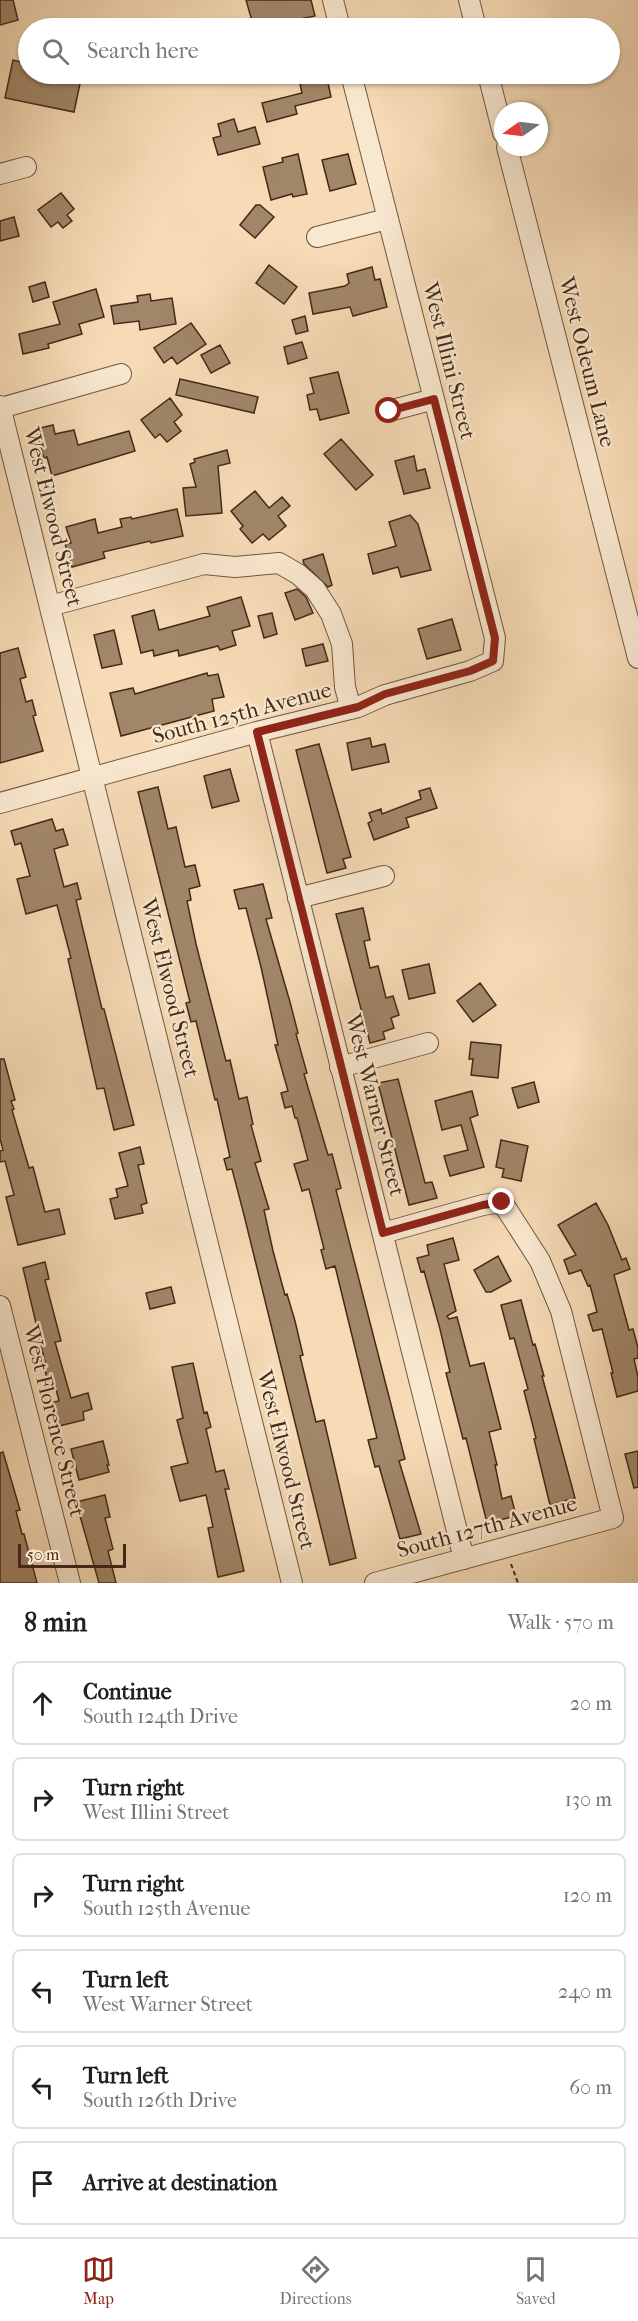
<!DOCTYPE html>
<meta charset="utf-8">
<style>
:root{--surface:#fff;--page:#f6f6f6;--text:#202124;--muted:#757577;--line:#e0e0e0;--accent:#8f2418}
body{margin:0;font-family:"IM FELL French Canon",serif;background:var(--page);color:var(--text)}
.compass{position:absolute;left:494px;top:102px;width:54px;height:54px;border-radius:50%;background:var(--surface);box-shadow:0 2px 4px #0004;rotate:256deg}
.scale{position:absolute;left:18px;bottom:15px;width:108px;box-sizing:border-box;padding-left:6px;border:3px solid #442a16;border-top:0;font-size:16px;line-height:21px;white-space:nowrap;color:#442a16;-webkit-text-stroke:4px #f9e8d0;paint-order:stroke}
.stop{position:absolute;width:18px;height:18px;margin:-14px;border:4px solid #8f2418;border-radius:50%;background:#fff}
.stop.end{background:#8f2418;border-color:#fff;box-shadow:0 2px 6px #0008}
.list{margin:0;padding:0;list-style:none}
h2{display:flex;justify-content:space-between;align-items:center;height:78px;margin:0;padding:0 24px;font-size:26px}
h2 small{font-size:20px;font-weight:400;color:var(--muted)}
.list li{display:grid;grid-template-columns:39px 1fr auto;gap:18px;align-items:center;box-sizing:border-box;height:84px;margin:0 12px 12px;padding:0 12px;border:2px solid var(--line);border-radius:9px}
.list b{display:block;font-size:22px;white-space:nowrap}
.list p{margin:0;font-size:20px;white-space:nowrap;color:var(--muted)}
.list em{font-size:20px;font-style:normal;color:var(--muted)}
.icon{flex:none;width:33px;height:33px;fill:none;stroke:currentColor;stroke-width:2;stroke-linecap:round;stroke-linejoin:round}
.map{position:relative;flex:none;width:638px;height:1583px;overflow:hidden}
.search{position:absolute;background:var(--surface);box-shadow:0 2px 4px #0004;left:18px;right:18px;top:18px;height:66px;display:flex;align-items:center;gap:15px;box-sizing:border-box;padding:0 21px;border-radius:33px;color:var(--muted);font-size:22px}
.sheet{height:654px;background:var(--surface)}
nav{display:flex;justify-content:space-around;align-items:center;box-sizing:border-box;height:84px;border-top:2px solid var(--line);background:var(--surface);font-size:16px;color:var(--muted)}
nav a{display:grid;justify-items:center;gap:3px}
nav .on{color:var(--accent)}
.map>svg:first-child{display:block}
</style>
<div class="map">
<svg width="638" height="1583" viewBox="0 0 638 1583">
<rect width="100%" height="100%" fill="#f6dbb6"/>
<filter id="stains"><feTurbulence type="fractalNoise" baseFrequency=".00333" numOctaves="4"/><feColorMatrix values="0 0 0 0 .2 0 0 0 0 .09 0 0 0 0 .02 0 0 0 .5 -.17"/></filter>
<radialGradient id="worn" r=".72"><stop offset=".6" stop-color="#630" stop-opacity="0"/><stop offset="1" stop-color="#630" stop-opacity=".3"/></radialGradient>
<path fill="#a18669" stroke="#442a16" stroke-width="1.5" d="M 0,0 L 13,0 L 18,20 L 0,25 Z
M 246,0 L 311,0 L 315,16 L 254,28 Z
M 13,60 L 28,64 L 28,74 L 82,74 L 74,112 L 5,98 Z
M 327,78 L 331,97 L 295,106 L 297,114 L 267,122 L 262,103 L 302,93 L 300,84 Z
M 234,119 L 238,132 L 255,127 L 260,144 L 218,155 L 213,138 L 221,136 L 218,124 Z
M 298,154 L 307,194 L 293,197 L 292,194 L 271,200 L 263,167 L 283,162 L 282,158 Z
M 348,154 L 356,184 L 330,191 L 322,160 Z
M 61,193 L 74,209 L 67,215 L 72,221 L 63,228 L 58,222 L 51,227 L 38,210 Z
M 256,205 L 260,205 L 274,217 L 255,238 L 240,225 Z
M 14,217 L 19,236 L 0,241 L 0,221 Z
M 269,265 L 297,287 L 284,304 L 256,283 Z
M 372,267 L 375,280 L 380,279 L 387,307 L 353,316 L 350,307 L 313,314 L 309,293 L 345,286 L 349,283 L 347,274 Z
M 45,282 L 49,297 L 33,302 L 29,287 Z
M 96,289 L 104,317 L 79,324 L 82,334 L 48,344 L 49,348 L 23,354 L 19,334 L 60,324 L 53,302 Z
M 150,294 L 151,301 L 172,298 L 176,324 L 140,330 L 139,321 L 114,324 L 111,306 L 138,302 L 137,296 Z
M 305,316 L 308,331 L 296,334 L 292,320 Z
M 191,323 L 206,344 L 177,364 L 172,357 L 164,363 L 154,348 Z
M 302,342 L 307,358 L 288,364 L 284,347 Z
M 220,345 L 230,363 L 211,373 L 201,355 Z
M 338,372 L 349,413 L 320,420 L 317,409 L 310,410 L 307,395 L 314,393 L 310,378 Z
M 180,379 L 258,397 L 254,413 L 176,395 Z
M 170,398 L 182,415 L 174,422 L 181,431 L 167,442 L 160,434 L 155,438 L 141,420 Z
M 53,425 L 55,434 L 74,430 L 78,445 L 129,431 L 135,451 L 52,476 L 47,457 L 44,458 L 36,429 Z
M 341,439 L 373,475 L 356,490 L 324,454 Z
M 227,450 L 230,463 L 218,466 L 222,513 L 186,516 L 183,488 L 196,487 L 190,464 L 195,462 L 194,459 Z
M 414,456 L 417,471 L 425,469 L 430,488 L 404,494 L 395,461 Z
M 255,491 L 269,508 L 282,497 L 290,506 L 278,516 L 286,526 L 269,540 L 263,534 L 252,543 L 240,529 L 243,526 L 231,511 Z
M 177,509 L 183,536 L 151,543 L 150,541 L 103,552 L 105,558 L 72,567 L 65,544 L 71,543 L 66,527 L 95,519 L 98,533 L 122,527 L 120,519 L 131,517 L 132,519 Z
M 410,515 L 418,524 L 431,570 L 401,577 L 398,567 L 373,574 L 368,554 L 396,546 L 389,522 Z
M 323,554 L 332,585 L 328,587 L 304,564 L 303,560 Z
M 297,589 L 306,597 L 313,613 L 295,620 L 285,593 Z
M 241,597 L 250,626 L 232,631 L 236,645 L 220,650 L 218,646 L 179,656 L 178,650 L 154,656 L 153,650 L 141,653 L 132,616 L 154,610 L 159,630 L 210,616 L 207,607 Z
M 272,613 L 277,634 L 264,638 L 258,616 Z
M 452,619 L 461,650 L 427,659 L 418,629 Z
M 114,630 L 122,664 L 102,668 L 94,635 Z
M 323,644 L 328,661 L 306,666 L 302,649 Z
M 18,648 L 26,677 L 20,679 L 26,702 L 32,700 L 36,715 L 33,716 L 43,751 L 0,763 L 0,653 Z
M 207,673 L 208,676 L 218,674 L 224,697 L 212,699 L 214,711 L 121,736 L 110,693 L 133,688 L 135,694 Z
M 370,738 L 372,747 L 385,744 L 389,762 L 352,770 L 347,743 Z
M 319,744 L 351,857 L 343,859 L 346,868 L 327,873 L 296,750 Z
M 230,769 L 239,801 L 212,808 L 204,776 Z
M 158,787 L 168,829 L 176,827 L 185,867 L 195,865 L 200,886 L 189,889 L 191,900 L 187,901 L 196,944 L 226,1061 L 230,1060 L 239,1099 L 247,1097 L 253,1124 L 251,1125 L 261,1161 L 255,1163 L 269,1209 L 264,1210 L 273,1251 L 285,1295 L 287,1294 L 295,1321 L 303,1355 L 300,1356 L 316,1422 L 324,1420 L 356,1558 L 330,1565 L 243,1211 L 232,1169 L 227,1170 L 224,1159 L 230,1157 L 217,1099 L 215,1100 L 196,1021 L 191,1022 L 186,1003 L 190,1002 L 138,792 Z
M 430,788 L 437,808 L 406,818 L 409,827 L 374,840 L 368,823 L 372,821 L 369,813 L 381,809 L 382,814 L 421,799 L 419,791 Z
M 52,819 L 56,831 L 63,829 L 68,845 L 54,849 L 64,887 L 77,883 L 81,899 L 76,900 L 102,1009 L 104,1009 L 134,1125 L 114,1130 L 104,1088 L 97,1089 L 68,959 L 71,958 L 57,905 L 26,914 L 17,879 L 30,876 L 21,843 L 15,845 L 11,831 Z
M 263,884 L 272,918 L 266,919 L 290,1002 L 298,1033 L 296,1034 L 307,1073 L 304,1074 L 328,1155 L 332,1154 L 341,1188 L 336,1190 L 405,1459 L 399,1461 L 421,1534 L 400,1539 L 379,1466 L 375,1467 L 368,1440 L 377,1438 L 335,1266 L 326,1269 L 321,1250 L 324,1249 L 309,1189 L 302,1191 L 294,1164 L 308,1160 L 297,1118 L 295,1118 L 292,1106 L 285,1108 L 281,1093 L 288,1091 L 275,1045 L 278,1045 L 261,967 L 246,908 L 239,909 L 234,890 Z
M 363,908 L 370,940 L 364,941 L 370,968 L 378,966 L 386,998 L 393,996 L 399,1015 L 391,1018 L 394,1028 L 383,1032 L 385,1039 L 370,1043 L 336,914 Z
M 429,964 L 435,993 L 409,999 L 402,970 Z
M 480,983 L 496,1005 L 473,1022 L 457,1001 Z
M 471,1042 L 501,1045 L 498,1078 L 471,1075 L 473,1059 L 469,1059 Z
M 0,1059 L 4,1059 L 15,1100 L 11,1101 L 14,1109 L 12,1110 L 29,1168 L 33,1167 L 45,1212 L 59,1209 L 65,1234 L 18,1245 L 6,1197 L 14,1195 L 5,1161 L 0,1162 L 0,1151 L 3,1150 L 0,1139 Z
M 398,1079 L 425,1183 L 432,1182 L 437,1198 L 409,1205 L 378,1083 Z
M 534,1082 L 539,1102 L 518,1108 L 512,1088 Z
M 472,1091 L 478,1115 L 470,1118 L 484,1167 L 450,1176 L 444,1156 L 468,1150 L 461,1125 L 442,1130 L 435,1101 Z
M 501,1140 L 528,1146 L 521,1181 L 502,1177 L 504,1169 L 496,1167 Z
M 140,1147 L 144,1164 L 138,1165 L 147,1203 L 141,1205 L 143,1213 L 115,1219 L 110,1199 L 118,1197 L 116,1189 L 128,1186 L 119,1153 Z
M 596,1203 L 608,1225 L 622,1260 L 626,1258 L 630,1269 L 614,1275 L 629,1330 L 633,1329 L 638,1348 L 638,1358 L 634,1359 L 638,1377 L 638,1391 L 617,1397 L 611,1373 L 613,1373 L 602,1329 L 593,1331 L 588,1315 L 597,1312 L 590,1285 L 588,1286 L 581,1270 L 569,1274 L 564,1260 L 576,1255 L 558,1225 Z
M 453,1238 L 459,1260 L 444,1264 L 456,1311 L 447,1316 L 449,1319 L 457,1317 L 470,1366 L 484,1363 L 501,1429 L 489,1432 L 497,1465 L 495,1465 L 502,1499 L 511,1496 L 516,1516 L 487,1523 L 466,1438 L 463,1439 L 446,1373 L 450,1372 L 440,1329 L 424,1271 L 421,1272 L 417,1258 L 429,1255 L 427,1245 Z
M 498,1256 L 511,1281 L 491,1292 L 486,1292 L 474,1270 Z
M 45,1262 L 49,1279 L 45,1280 L 61,1341 L 55,1342 L 71,1398 L 88,1393 L 92,1409 L 83,1412 L 84,1420 L 59,1426 L 53,1402 L 59,1401 L 53,1377 L 47,1379 L 44,1366 L 46,1366 L 23,1268 Z
M 171,1287 L 175,1303 L 150,1309 L 146,1293 Z
M 521,1300 L 533,1345 L 535,1344 L 544,1376 L 542,1376 L 575,1498 L 550,1505 L 534,1439 L 536,1438 L 524,1391 L 528,1389 L 514,1338 L 510,1339 L 501,1305 Z
M 193,1363 L 204,1413 L 207,1412 L 211,1427 L 206,1429 L 216,1472 L 224,1470 L 229,1489 L 225,1489 L 244,1571 L 218,1577 L 208,1528 L 213,1527 L 206,1495 L 180,1501 L 171,1467 L 188,1463 L 177,1420 L 183,1418 L 172,1367 Z
M 103,1441 L 109,1465 L 107,1465 L 109,1472 L 79,1480 L 71,1449 Z
M 638,1451 L 638,1487 L 634,1488 L 625,1454 Z
M 3,1452 L 20,1510 L 16,1511 L 22,1534 L 24,1534 L 37,1583 L 0,1583 L 0,1453 Z
M 105,1495 L 110,1517 L 105,1518 L 113,1549 L 108,1551 L 116,1583 L 99,1583 L 76,1502 Z"/>
<g fill="none" stroke-linecap="round" stroke-linejoin="round">
<defs>
<path id="minor" d="M 333,0 L 340,28
M 469,0 L 476,28
M 488,74 L 503,133
M 507,147 L 638,658
M 0,174 L 26,167
M 317,237 L 387,219
M 0,406 L 292,1583
M 1,408 L 121,374
M 389,411 L 434,399
M 50,606 L 204,564 L 235,567 L 279,563 L 298,574 L 315,589 L 331,614 L 342,644 L 345,687 L 351,709
M 257,732 L 464,1559
M 0,803 L 257,732 L 358,707 L 385,695 L 470,671 L 493,661 L 495,638 L 351,74
M 298,898 L 384,876
M 340,1067 L 428,1043
M 0,1306 L 70,1583
M 375,1583 L 613,1518 L 561,1311 L 540,1261 L 502,1202 L 483,1205 L 383,1233"/>
</defs>
<use href="#minor" stroke="#70563e" stroke-width="22"/>
<path stroke="#442a16" stroke-width="2" stroke-dasharray="4.5 3" stroke-linecap="butt" d="M 511,1564 L 518,1583"/>
<use href="#minor" stroke="#f9e8d0" stroke-width="20"/>
</g>
<g fill="none" stroke-linecap="round" stroke-linejoin="round">
<path stroke="#8f2418" stroke-width="8" d="M 389,411 L 434,399 L 495,638 L 493,661 L 470,671 L 385,694 L 358,707 L 257,732 L 383,1233 L 483,1205 L 502,1202"/>
</g>
<g text-anchor="middle" dominant-baseline="central" stroke-width="4.5" stroke-linejoin="round" paint-order="stroke">
<g font-size="22" fill="#442a16" stroke="#f9e8d0">
<text transform="translate(449 361) rotate(76)">West Illini Street</text>
<text transform="translate(587 362) rotate(76)">West Odeum Lane</text>
<text transform="translate(53 517) rotate(76)">West Elwood Street</text>
<text transform="translate(242 713) rotate(-15)">South 125th Avenue</text>
<text transform="translate(170 988) rotate(76)">West Elwood Street</text>
<text transform="translate(375 1105) rotate(76)">West Warner Street</text>
<text transform="translate(54 1421) rotate(76)">West Florence Street</text>
<text transform="translate(286 1460) rotate(76)">West Elwood Street</text>
<text transform="translate(487 1527) rotate(-15)">South 127th Avenue</text>
</g>
</g>
<rect width="100%" height="100%" filter="url(#stains)"/>
<rect width="100%" height="100%" fill="url(#worn)"/>
</svg>
<svg class="compass" viewBox="-18 -18 36 36"><path d="M0-13l5 13h-10z" fill="#e53935"/><path d="M0 13l5-13h-10z" fill="#757577"/></svg>
<div class="scale">50 m</div>
<div class="stop" style="left:389px;top:411px"></div>
<div class="stop end" style="left:502px;top:1202px"></div>
<div class="search"><svg class="icon" aria-label="search" viewBox="0 0 24 24"><circle cx="10" cy="10" r="6"/><path d="M15 15l6 6"/></svg>Search here</div>
</div>
<section class="sheet">
<h2>8 min<small>Walk · 570 m</small></h2>
<ul class="list">
<li><svg class="icon" aria-label="ahead" viewBox="0 0 24 24"><path d="M12 20V5M6 11l6-6 6 6"/></svg><div><b>Continue</b><p>South 124th Drive</p></div><em>20 m</em></li>
<li><svg class="icon" aria-label="right" viewBox="0 0 24 24"><path d="M7 20v-9h11M14 6l5 5-5 5"/></svg><div><b>Turn right</b><p>West Illini Street</p></div><em>130 m</em></li>
<li><svg class="icon" aria-label="right" viewBox="0 0 24 24"><path d="M7 20v-9h11M14 6l5 5-5 5"/></svg><div><b>Turn right</b><p>South 125th Avenue</p></div><em>120 m</em></li>
<li><svg class="icon" aria-label="left" viewBox="0 0 24 24"><path d="M17 20v-9H6M10 6l-5 5 5 5"/></svg><div><b>Turn left</b><p>West Warner Street</p></div><em>240 m</em></li>
<li><svg class="icon" aria-label="left" viewBox="0 0 24 24"><path d="M17 20v-9H6M10 6l-5 5 5 5"/></svg><div><b>Turn left</b><p>South 126th Drive</p></div><em>60 m</em></li>
<li><svg class="icon" aria-label="arrive" viewBox="0 0 24 24"><path d="M6 21V4h12l-3 4 3 4H6"/></svg><div><b>Arrive at destination</b></div></li>
</ul>
</section>
<nav>
<a class="on"><svg class="icon" aria-label="map" viewBox="0 0 24 24"><path d="M3 6l6-2 6 2 6-2v14l-6 2-6-2-6 2zM9 4v14M15 6v14"/></svg>Map</a>
<a><svg class="icon" aria-label="directions" viewBox="0 0 24 24"><path d="M12 3l9 9-9 9-9-9zM9 14v-3h6M13 9l2 2-2 2"/></svg>Directions</a>
<a><svg class="icon" aria-label="saved" viewBox="0 0 24 24"><path d="M7 4h10v16l-5-4-5 4z"/></svg>Saved</a>
</nav>
